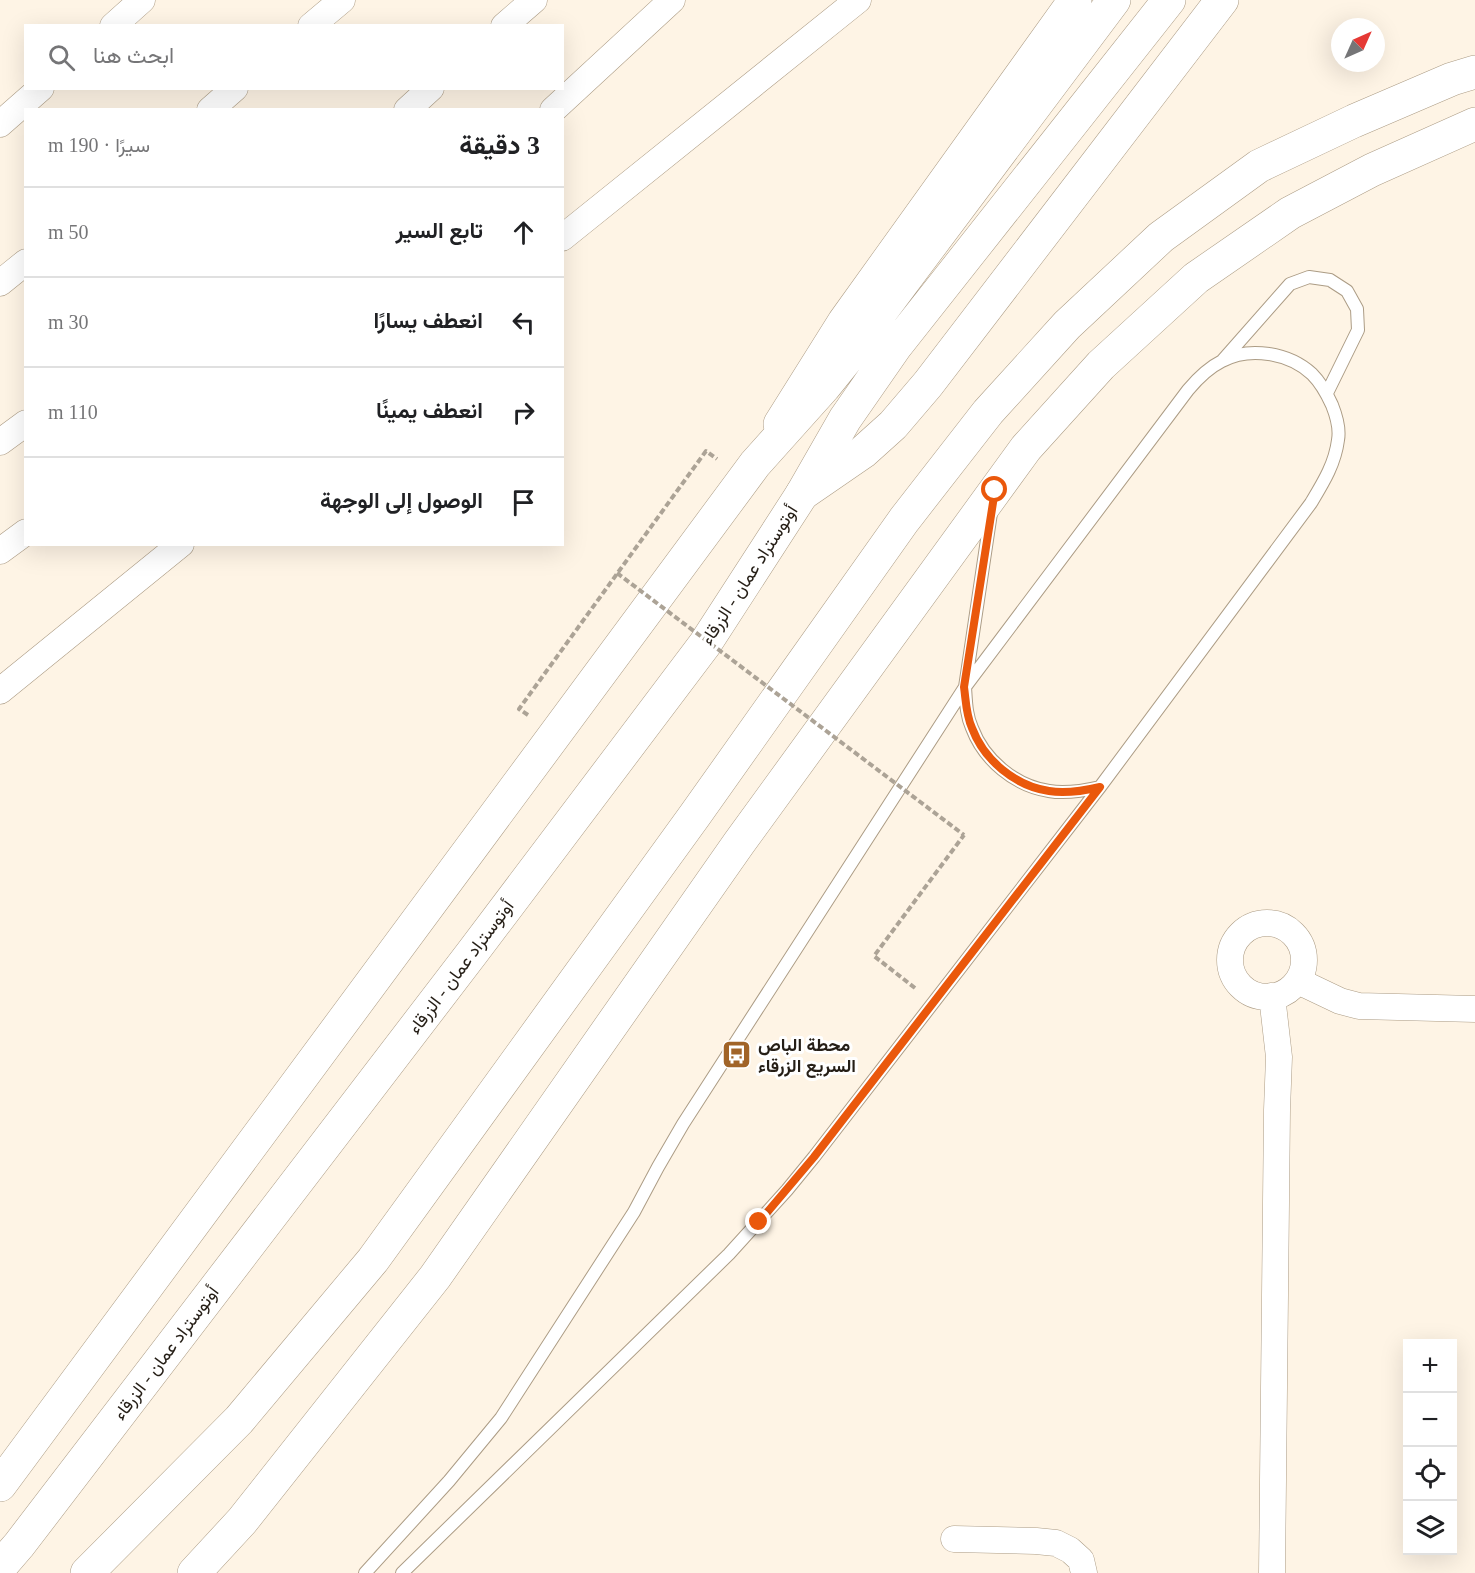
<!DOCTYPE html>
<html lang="ar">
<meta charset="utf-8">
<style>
:root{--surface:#fff;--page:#f2f2f2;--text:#202124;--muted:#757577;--line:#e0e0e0}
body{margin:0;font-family:"Times New Roman",Vazirmatn,serif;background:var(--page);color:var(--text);direction:rtl}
.controls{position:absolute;right:18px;bottom:18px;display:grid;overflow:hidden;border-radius:0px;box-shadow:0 6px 24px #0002}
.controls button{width:54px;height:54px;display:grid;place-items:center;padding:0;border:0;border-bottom:2px solid var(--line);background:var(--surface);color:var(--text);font:30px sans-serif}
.compass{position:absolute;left:1331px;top:18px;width:54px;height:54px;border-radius:50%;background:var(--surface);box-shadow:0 6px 24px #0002;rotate:45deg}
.stop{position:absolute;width:18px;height:18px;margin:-14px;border:4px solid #ea580c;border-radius:50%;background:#fff}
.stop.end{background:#ea580c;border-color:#fff;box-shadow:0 2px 6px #0008}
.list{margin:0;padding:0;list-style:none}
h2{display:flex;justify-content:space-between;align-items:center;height:78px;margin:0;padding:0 24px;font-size:26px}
h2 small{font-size:20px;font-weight:400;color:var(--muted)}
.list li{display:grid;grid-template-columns:39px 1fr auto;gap:18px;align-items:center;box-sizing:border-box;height:90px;padding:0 24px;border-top:2px solid var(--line)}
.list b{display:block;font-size:22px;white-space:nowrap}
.list em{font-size:20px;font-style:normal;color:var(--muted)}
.icon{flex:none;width:33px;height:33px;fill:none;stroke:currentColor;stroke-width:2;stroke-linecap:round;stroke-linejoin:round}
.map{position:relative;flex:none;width:1475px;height:1573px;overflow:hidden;direction:ltr}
.search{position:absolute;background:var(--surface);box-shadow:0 6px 24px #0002;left:24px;top:24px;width:540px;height:66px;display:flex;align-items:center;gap:15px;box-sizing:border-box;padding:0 21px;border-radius:0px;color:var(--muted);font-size:22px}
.panel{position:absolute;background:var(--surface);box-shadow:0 6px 24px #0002;left:24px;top:108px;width:540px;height:438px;border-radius:0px;direction:rtl}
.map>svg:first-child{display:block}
</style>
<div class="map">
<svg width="1475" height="1573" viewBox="0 0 1475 1573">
<rect width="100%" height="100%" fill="#fef4e5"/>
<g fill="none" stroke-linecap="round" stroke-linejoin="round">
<defs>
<path id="lane" d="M 1223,360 L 1290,284 L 1309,277 L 1330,280 L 1347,291 L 1357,309 L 1358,330 L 1327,393
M 991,513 L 965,687 C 966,701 966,715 972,728 C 984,760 1015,786 1049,791 C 1066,794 1083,791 1100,787
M 365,1573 L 449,1481 L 501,1418 L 634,1212 L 658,1167 L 683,1124 L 965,687 L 1188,390 C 1198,378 1208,368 1222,361 C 1250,346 1289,353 1312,374 C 1321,383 1327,394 1332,405 C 1336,415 1340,429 1338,440 C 1335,464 1323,483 1311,503 L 1100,787 L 814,1157 L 787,1190 L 729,1254 L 402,1573"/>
<path id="street" d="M 113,26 L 142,0
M 311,26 L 342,0
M 504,26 L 534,0
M 210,110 L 235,88
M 407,110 L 431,88
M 553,110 L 672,0
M 0,124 L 41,88
M 562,238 L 858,0
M 0,283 L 26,262
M 0,442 L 26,423
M 0,551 L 26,532
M 0,691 L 181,544
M1230 960a37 37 0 1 1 74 0a37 37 0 1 1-74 0Z
M 1298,981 L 1340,1001 L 1359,1006 L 1475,1009
M 954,1539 L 1036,1541 L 1056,1543 L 1070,1550 L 1081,1560 L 1084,1573
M 1272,1573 L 1277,1110 L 1279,1057 L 1272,996"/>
<path id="secondary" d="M 780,424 L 844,322 L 1075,0
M 802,494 L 863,452 L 893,425 L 928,384 L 1222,0
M 87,1573 L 239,1420 L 373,1260 L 695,815 L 904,520 L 988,412 L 1067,325 L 1161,237 L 1259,166 L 1354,121 L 1452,79 L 1475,72
M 194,1573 L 242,1521 L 435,1277 L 739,843 L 1026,448 L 1101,365 L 1196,278 L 1290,213 L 1372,170 L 1475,124"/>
<path id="highway" d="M 0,1485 L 755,464 L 824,387 L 853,351 L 879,314 L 1114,0
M 0,1567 L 19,1545 L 472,953 L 705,644 L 802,494 L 845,419 L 895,347 L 1169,0"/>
</defs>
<use href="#lane" stroke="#ac9c85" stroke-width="14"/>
<use href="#street" stroke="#ac9c85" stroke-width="27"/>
<use href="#secondary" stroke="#ac9c85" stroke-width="34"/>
<use href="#highway" stroke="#ac9c85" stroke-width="34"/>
<path stroke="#aca396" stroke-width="4" stroke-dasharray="6 3" stroke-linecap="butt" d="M 528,715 L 519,709 L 706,451 L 717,459
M 915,988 L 874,956 L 964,835"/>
<use href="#lane" stroke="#fff" stroke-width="12"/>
<use href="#street" stroke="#fff" stroke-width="26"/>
<use href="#secondary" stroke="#fff" stroke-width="33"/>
<use href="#highway" stroke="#fff" stroke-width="33"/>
<path stroke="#aca396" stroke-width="4" stroke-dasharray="6 3" stroke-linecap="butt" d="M 617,573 L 964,835"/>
</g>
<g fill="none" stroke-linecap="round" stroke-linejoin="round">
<path stroke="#ea580c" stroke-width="8" d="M 759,1222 L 814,1157 L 1100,787 C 1083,791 1066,794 1049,791 C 1015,786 984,760 972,728 C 966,715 966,701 964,687 L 995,490"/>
</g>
<defs>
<symbol id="bus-square" viewBox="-11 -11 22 22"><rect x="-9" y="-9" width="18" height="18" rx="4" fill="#a16428" stroke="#fff"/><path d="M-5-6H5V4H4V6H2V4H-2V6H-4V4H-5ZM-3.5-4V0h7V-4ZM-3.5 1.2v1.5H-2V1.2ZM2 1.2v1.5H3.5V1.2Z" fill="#fff"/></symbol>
</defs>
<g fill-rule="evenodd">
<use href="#bus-square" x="720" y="1038" width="33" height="33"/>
</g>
<g text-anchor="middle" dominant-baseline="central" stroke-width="6" stroke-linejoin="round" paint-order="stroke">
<g font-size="18" fill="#251e16" stroke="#fff">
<text transform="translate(749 575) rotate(-57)">أوتوستراد عمان - الزرقاء</text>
<text transform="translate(461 967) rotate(-53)">أوتوستراد عمان - الزرقاء</text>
<text transform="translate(166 1353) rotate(-53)">أوتوستراد عمان - الزرقاء</text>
</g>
<g font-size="18" font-weight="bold" fill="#251e16" stroke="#fff" text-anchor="start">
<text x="758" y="1045">محطة الباص<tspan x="758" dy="21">السريع الزرقاء</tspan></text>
</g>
</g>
</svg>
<div class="controls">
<button>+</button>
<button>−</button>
<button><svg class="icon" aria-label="locate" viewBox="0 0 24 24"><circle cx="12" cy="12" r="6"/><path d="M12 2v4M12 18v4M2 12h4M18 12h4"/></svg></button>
<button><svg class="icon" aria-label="layers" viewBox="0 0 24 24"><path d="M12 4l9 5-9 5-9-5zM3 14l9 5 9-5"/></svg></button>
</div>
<svg class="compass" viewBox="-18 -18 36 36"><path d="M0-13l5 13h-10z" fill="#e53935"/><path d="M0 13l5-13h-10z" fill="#757577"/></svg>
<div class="stop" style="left:995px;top:490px"></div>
<div class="stop end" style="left:759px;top:1222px"></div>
<div class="search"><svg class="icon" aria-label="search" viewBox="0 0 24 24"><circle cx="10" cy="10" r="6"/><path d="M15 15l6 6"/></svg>ابحث هنا</div>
<section class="panel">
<h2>3 دقيقة<small>سيرًا · 190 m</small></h2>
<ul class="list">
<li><svg class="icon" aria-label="ahead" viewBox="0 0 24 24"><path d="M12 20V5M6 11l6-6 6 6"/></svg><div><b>تابع السير</b></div><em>50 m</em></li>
<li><svg class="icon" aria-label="left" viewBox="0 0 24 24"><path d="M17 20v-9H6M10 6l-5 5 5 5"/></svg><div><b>انعطف يسارًا</b></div><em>30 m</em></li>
<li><svg class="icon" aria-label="right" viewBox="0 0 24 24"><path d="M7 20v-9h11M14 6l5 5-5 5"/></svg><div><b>انعطف يمينًا</b></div><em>110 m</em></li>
<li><svg class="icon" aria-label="arrive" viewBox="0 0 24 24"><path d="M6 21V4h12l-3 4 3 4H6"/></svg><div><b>الوصول إلى الوجهة</b></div></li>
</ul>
</section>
</div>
